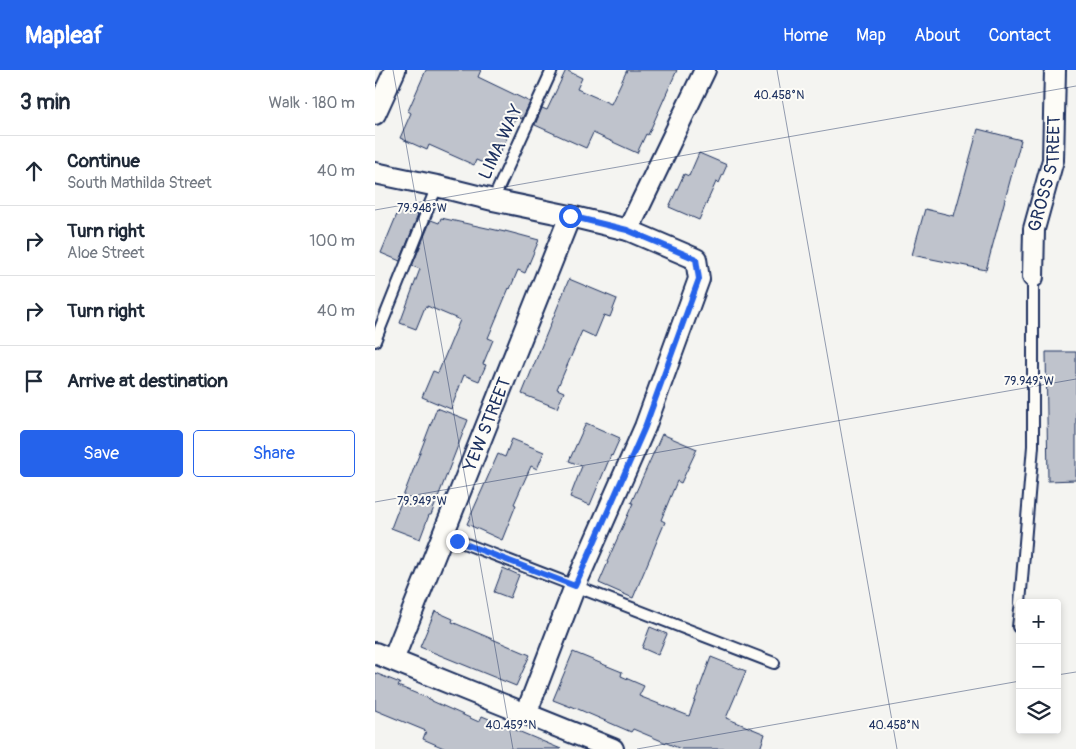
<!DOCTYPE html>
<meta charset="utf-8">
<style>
:root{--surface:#fff;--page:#f2f2f3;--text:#1f2937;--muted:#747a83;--line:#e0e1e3;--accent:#2563eb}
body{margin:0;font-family:Pangolin,sans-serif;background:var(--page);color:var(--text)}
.controls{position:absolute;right:15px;bottom:15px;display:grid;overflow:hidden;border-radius:5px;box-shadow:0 2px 8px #0003}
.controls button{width:45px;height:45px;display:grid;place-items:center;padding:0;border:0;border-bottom:1px solid var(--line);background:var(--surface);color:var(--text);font:25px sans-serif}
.stop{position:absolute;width:15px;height:15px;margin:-11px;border:4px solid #2563eb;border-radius:50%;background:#fff}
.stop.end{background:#2563eb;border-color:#fff;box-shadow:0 1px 5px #0008}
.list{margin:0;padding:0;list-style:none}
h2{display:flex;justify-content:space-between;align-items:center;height:65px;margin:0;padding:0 20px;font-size:21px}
h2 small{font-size:16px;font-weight:400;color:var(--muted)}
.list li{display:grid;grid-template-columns:32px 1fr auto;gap:15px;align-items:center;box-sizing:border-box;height:70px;padding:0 20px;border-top:1px solid var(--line)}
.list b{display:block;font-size:19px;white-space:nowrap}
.list p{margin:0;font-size:16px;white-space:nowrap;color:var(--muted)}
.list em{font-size:16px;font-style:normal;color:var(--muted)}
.actions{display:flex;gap:10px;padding:15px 20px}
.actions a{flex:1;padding:11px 0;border:1px solid var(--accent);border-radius:5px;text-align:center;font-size:18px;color:var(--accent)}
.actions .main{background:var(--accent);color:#fff}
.icon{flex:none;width:28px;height:28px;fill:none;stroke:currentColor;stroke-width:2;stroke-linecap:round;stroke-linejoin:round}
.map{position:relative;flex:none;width:701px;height:679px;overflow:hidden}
header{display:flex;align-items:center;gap:30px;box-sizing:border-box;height:70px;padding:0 25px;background:var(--accent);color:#fff}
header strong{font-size:24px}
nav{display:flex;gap:28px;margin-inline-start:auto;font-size:18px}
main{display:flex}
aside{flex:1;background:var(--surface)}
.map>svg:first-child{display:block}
</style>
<header>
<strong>Mapleaf</strong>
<nav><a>Home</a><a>Map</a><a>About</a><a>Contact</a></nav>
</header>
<main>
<aside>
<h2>3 min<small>Walk · 180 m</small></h2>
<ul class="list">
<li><svg class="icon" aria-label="ahead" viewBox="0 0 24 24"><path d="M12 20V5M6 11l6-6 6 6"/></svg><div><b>Continue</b><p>South Mathilda Street</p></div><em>40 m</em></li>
<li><svg class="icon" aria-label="right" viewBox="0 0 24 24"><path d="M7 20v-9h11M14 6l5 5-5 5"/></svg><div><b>Turn right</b><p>Aloe Street</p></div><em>100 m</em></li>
<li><svg class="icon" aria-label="right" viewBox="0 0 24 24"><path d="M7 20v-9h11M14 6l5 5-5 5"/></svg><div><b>Turn right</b></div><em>40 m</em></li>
<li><svg class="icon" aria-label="arrive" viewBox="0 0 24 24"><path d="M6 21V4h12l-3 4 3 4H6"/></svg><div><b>Arrive at destination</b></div></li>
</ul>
<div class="actions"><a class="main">Save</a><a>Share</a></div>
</aside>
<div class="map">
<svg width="701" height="679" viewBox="0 0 701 679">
<rect width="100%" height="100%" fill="#f4f4f1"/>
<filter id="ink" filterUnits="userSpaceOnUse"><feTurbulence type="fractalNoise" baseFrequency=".02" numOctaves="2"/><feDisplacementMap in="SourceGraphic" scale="10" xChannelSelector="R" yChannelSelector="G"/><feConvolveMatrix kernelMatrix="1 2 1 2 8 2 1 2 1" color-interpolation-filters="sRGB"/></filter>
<g filter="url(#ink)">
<path fill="#bfc3cc" stroke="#1b2f5e" d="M 51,0 L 106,0 L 103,7 L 155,32 L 147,49 L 142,47 L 118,97 L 101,90 L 99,95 L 54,75 L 52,80 L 25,68 L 36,43 L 33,41 Z
M 191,0 L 207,8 L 202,19 L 236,34 L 252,0 L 302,0 L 273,65 L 271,64 L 262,83 L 218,63 L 211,78 L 160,55 L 167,38 L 172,40 Z
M 603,59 L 646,70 L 611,200 L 537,185 L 550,139 L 579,146 Z
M 324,83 L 352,95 L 344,113 L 341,112 L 324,150 L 294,137 L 309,104 L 314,106 Z
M 25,137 L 43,145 L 25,191 L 6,183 Z
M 66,148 L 130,162 L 130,161 L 164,170 L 150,203 L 143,200 L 135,219 L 134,218 L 113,268 L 118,270 L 108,294 L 111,295 L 104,311 L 89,305 L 76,339 L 47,327 L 58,301 L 63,303 L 85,250 L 52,236 L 52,238 L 50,237 L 41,259 L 25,253 L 45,199 L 37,196 L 56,150 L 64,153 Z
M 194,209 L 242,229 L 235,247 L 229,245 L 220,267 L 207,261 L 182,319 L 189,322 L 182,338 L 147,324 Z
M 671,282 L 701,282 L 701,410 L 673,411 Z
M 62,338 L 93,350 L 56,445 L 54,445 L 45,469 L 16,458 Z
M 211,353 L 245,368 L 237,386 L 236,385 L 215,435 L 195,427 L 207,396 L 194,391 Z
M 287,364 L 322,379 L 306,413 L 302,411 L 286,450 L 290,452 L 258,528 L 224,513 L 233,492 L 232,492 L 258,433 L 256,433 Z
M 137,369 L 169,382 L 162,399 L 156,396 L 139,434 L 141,435 L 127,470 L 92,454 L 123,384 L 130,387 Z
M 128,498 L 144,505 L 135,528 L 119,522 Z
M 60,541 L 78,549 L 77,552 L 155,585 L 141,616 L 45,577 Z
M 275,557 L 292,564 L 283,585 L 267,578 Z
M 198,582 L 247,602 L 246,606 L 269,616 L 264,626 L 314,646 L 336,587 L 371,601 L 351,648 L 390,664 L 385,679 L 306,679 L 258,659 L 256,662 L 196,636 L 196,637 L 178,630 Z
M 0,603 L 25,613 L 23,616 L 57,630 L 57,631 L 104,652 L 107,646 L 186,679 L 71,679 L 48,669 L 51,661 L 0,640 Z"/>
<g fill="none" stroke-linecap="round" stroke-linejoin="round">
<defs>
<path id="lane" d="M 118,130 L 177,0
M 0,271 L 62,116
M 68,465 L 399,593
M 645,533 L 658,376 L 658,207
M 643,557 L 645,539"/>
<g id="street">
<path d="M 0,44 L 20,0"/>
<path d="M 0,103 L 62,116 L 118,130 L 195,146 L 253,160 L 321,189 L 324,209 L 270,357 L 200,516 L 151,644"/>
<path d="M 253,160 L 330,0"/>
<path id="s1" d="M 658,207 L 659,159 L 678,90 L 680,0"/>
<path d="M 0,583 L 238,679"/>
<path id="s2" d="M 18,590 L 195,146"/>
</g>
</defs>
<use href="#lane" stroke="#1b2f5e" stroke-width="14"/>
<use href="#street" stroke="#1b2f5e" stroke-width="24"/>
<use href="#lane" stroke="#fdfcf7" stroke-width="10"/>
<use href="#street" stroke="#fdfcf7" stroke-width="20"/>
</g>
</g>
<g fill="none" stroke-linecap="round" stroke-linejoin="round" filter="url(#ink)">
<path stroke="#2563eb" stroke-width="6" d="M 82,471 L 200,516 L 270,357 L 324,209 L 321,189 L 252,160 L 195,146"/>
</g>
<path fill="none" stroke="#1b2f5e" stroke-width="1" stroke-opacity="0.45" d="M 18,0 L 138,679M 402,0 L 522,679M 0,140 L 701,16M 0,432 L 701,309M 682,605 L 701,602M 262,679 L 645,611"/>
<g text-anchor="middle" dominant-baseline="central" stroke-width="4" stroke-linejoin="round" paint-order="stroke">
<g font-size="18" fill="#1b2f5e" stroke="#fdfcf7">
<text transform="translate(126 72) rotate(-65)">LIMA WAY</text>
<text stroke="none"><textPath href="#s1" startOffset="105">GROSS STREET</textPath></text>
<text stroke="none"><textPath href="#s2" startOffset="254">YEW STREET</textPath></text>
</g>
</g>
<g font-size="12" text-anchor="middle" fill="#1b2f5e" stroke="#fdfcf7" stroke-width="4" stroke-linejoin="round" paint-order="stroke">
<text x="404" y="29">40.458°N</text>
<text x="47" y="142">79.948°W</text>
<text x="654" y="315">79.949°W</text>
<text x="47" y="435">79.949°W</text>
<text x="136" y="659">40.459°N</text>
<text x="519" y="659">40.458°N</text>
</g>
</svg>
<div class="controls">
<button>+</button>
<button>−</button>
<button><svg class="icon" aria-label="layers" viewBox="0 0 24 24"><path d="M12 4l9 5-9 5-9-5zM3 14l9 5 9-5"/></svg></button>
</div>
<div class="stop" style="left:195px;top:146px"></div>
<div class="stop end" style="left:82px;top:471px"></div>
</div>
</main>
